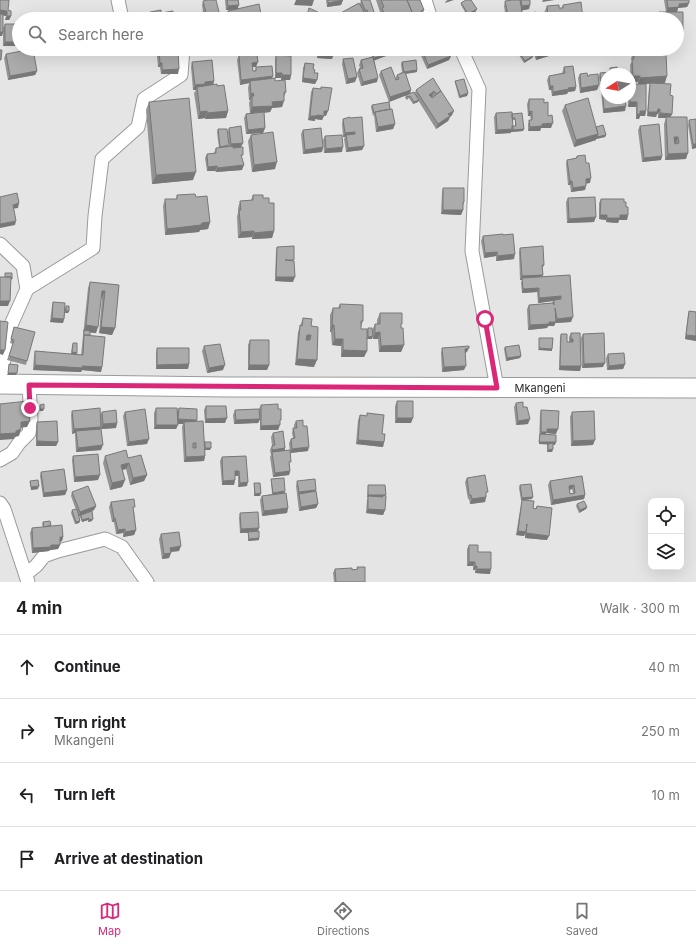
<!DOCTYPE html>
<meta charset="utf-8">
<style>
:root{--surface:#fff;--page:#f2f2f2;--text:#202124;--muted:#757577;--line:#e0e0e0;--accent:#db2777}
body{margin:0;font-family:Inter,sans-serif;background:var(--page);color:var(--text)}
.controls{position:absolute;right:12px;bottom:12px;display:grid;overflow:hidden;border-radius:8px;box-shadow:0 4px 16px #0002}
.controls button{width:36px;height:36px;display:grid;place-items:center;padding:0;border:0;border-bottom:1px solid var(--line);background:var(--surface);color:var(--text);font:20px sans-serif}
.compass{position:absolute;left:600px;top:68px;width:36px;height:36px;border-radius:50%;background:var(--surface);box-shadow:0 4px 16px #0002;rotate:259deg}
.stop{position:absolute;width:12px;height:12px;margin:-9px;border:3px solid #db2777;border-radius:50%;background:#fff}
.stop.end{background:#db2777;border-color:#fff;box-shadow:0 1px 4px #0008}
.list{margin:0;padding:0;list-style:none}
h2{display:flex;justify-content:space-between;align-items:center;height:52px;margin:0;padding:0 16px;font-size:17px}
h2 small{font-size:13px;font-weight:400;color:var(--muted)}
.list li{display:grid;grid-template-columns:26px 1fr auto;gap:12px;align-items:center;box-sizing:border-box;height:64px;padding:0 16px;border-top:1px solid var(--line)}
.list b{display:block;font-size:15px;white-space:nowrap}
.list p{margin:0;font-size:13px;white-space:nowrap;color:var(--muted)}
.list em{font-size:13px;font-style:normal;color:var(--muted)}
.icon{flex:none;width:22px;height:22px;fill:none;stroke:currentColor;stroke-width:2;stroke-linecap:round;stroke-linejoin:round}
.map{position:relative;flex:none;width:696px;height:582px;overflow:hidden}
.search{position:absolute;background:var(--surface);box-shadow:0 4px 16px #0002;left:12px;right:12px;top:12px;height:44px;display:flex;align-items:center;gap:10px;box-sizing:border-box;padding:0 14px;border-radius:22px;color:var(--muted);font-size:15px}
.sheet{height:308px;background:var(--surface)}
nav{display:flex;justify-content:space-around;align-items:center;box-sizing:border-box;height:56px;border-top:1px solid var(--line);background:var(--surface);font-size:11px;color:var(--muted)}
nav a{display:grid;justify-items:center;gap:2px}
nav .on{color:var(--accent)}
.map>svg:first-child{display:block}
</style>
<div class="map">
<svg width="696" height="582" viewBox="0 0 696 582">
<rect width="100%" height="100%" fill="#e5e5e6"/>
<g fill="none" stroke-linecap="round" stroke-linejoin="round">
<defs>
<path id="street" d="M 118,0 L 122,19
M 425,0 L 431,19
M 461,49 L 479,89 L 472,251 L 497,388
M 0,244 L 23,266 L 27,289 L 10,327 L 0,382
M 27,289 L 93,248 L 95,216 L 102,159 L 138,127 L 144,99 L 181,75 L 183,49
M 0,460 L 12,453 L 19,443 L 29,433 L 31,419 L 29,385
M 0,503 L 4,509 L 28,582
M 26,574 L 36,566 L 44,556 L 58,551 L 105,539 L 122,547 L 147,582"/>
<path id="secondary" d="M 0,384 L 226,387 L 696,388"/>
</defs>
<use href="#street" stroke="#999a9b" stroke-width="15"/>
<use href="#secondary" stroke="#999a9b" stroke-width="21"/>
<use href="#street" stroke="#fff" stroke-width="13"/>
<use href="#secondary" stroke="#fff" stroke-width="19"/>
</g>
<path fill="#949394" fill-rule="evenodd" d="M 0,0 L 8,10 L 11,16 L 9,20 L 5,20 L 6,16 L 3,15 L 3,28 L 5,24 L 19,24 L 19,46 L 3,46 L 3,32 L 2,36 Z
M 225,0 L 239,0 L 238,8 L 260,18 L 259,18 L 259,19 L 227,19 L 226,15 L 228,11 L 231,10 L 226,10 Z
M 326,0 L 343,0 L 341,5 L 327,7 Z
M 361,0 L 375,15 L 375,16 L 377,19 L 338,19 L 337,18 L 339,14 L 360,4 Z
M 376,0 L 420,0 L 424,10 L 422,15 L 423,19 L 381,19 L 379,14 L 380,12 Z
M 509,0 L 530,0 L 529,9 L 522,10 L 520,16 L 506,19 L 504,6 L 505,1 L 509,1 Z
M 664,0 L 689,0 L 689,3 L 687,7 L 678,8 L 677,12 L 673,12 L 683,12 L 683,32 L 681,36 L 677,36 L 677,19 L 657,19 L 657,16 L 659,12 L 666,12 Z
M 203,1 L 218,17 L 209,19 L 205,19 L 205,17 L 204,19 L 194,19 L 194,14 L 203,12 L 202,5 Z
M 461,3 L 476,11 L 468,17 L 461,5 Z
M 563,5 L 583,19 L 545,19 L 544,13 L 547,6 L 559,8 L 562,8 Z
M 150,12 L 161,13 L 149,19 L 148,16 Z
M 165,49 L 178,49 L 178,74 L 161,74 L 160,67 L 158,67 L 157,56 L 159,51 L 164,51 Z
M 193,49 L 221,49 L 220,54 L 204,56 L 203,52 L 203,53 L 195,56 Z
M 318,49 L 331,49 L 332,59 L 317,58 Z
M 371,49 L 385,49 L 387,54 L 386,56 L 374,60 L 377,82 L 361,86 L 357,73 L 359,69 L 360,68 L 359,65 L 361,60 L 372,57 L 370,51 Z
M 418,49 L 448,49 L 451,56 L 449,60 L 427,69 Z
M 515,49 L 528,49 L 533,56 L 532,58 L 524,63 Z
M 532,49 L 553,49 L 552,55 L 536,60 Z
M 589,49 L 609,49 L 608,52 L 591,55 Z
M 634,52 L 645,55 L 665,83 L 657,83 L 670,95 L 672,114 L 670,117 L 687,117 L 686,159 L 665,160 L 664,124 L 666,118 L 658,118 L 658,114 L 657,114 L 656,117 L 647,116 L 649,87 L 650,84 L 646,84 L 646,111 L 645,116 L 640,116 L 639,119 L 636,119 L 636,107 L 628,107 L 628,98 L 630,98 L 638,84 L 638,82 L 631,83 L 630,65 L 632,61 L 631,58 Z
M 6,54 L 37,71 L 35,75 L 8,80 L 4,58 Z
M 239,55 L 256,67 L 252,67 L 253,71 L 255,71 L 256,67 L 272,79 L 286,92 L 284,97 L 282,107 L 272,108 L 270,112 L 264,113 L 265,128 L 263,133 L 246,134 L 244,118 L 246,114 L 250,113 L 249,103 L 250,100 L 249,100 L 248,88 L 249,83 L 240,85 L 237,60 Z
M 276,55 L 291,75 L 290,80 L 281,80 L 281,78 L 275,78 L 275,60 Z
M 343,59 L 355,82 L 346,84 L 342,64 Z
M 192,62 L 214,81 L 213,84 L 217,86 L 228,111 L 226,118 L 205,119 L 205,118 L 198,119 L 194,93 L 196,90 L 193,90 L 191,67 Z
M 402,62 L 417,70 L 417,72 L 406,74 L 410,94 L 415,93 L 416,90 L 441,92 L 452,115 L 450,117 L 448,121 L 436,129 L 418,100 L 418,102 L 413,104 L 409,98 L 407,100 L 405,98 L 406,95 L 389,102 L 379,75 L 381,71 L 395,79 L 397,75 L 402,72 L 401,64 Z
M 305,63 L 313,69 L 317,80 L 315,84 L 302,82 L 303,68 Z
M 564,67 L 576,87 L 575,91 L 568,92 L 567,94 L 552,96 L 551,90 L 549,90 L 547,80 L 549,76 L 562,73 Z
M 617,67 L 606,74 L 625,111 L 603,113 L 601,90 L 601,88 L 600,88 L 599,77 L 600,73 L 608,72 L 610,68 Z
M 580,74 L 588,77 L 589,75 L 599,85 L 597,90 L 580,93 L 578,78 Z
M 455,81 L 468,93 L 467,96 L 459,98 L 455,83 Z
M 321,87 L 326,116 L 324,115 L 322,120 L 315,119 L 315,121 L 308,120 L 311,92 L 313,88 L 320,89 Z
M 529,99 L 544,103 L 551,128 L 541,128 L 540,131 L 528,131 L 528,124 L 529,120 L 531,120 L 530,116 L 528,116 L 527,104 Z
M 149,102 L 193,180 L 152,184 L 146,110 Z
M 372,105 L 390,109 L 395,124 L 393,129 L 376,132 L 374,115 L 373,116 L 371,107 Z
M 565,105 L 596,127 L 606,135 L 605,137 L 596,139 L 596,140 L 574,147 L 562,111 Z
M 496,113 L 512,114 L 524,129 L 523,131 L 511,132 L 511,133 L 495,134 L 494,117 ZM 512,120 L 515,120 L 515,126 L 512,126 Z
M 350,118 L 364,146 L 362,150 L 346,152 L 344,139 L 345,137 L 343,137 L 342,124 L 343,119 Z
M 696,119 L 696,148 L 692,149 L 688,125 L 689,120 Z
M 640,126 L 662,156 L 661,160 L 642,162 L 638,130 Z
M 229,128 L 241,147 L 242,170 L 216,172 L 215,171 L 207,171 L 205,158 L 207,154 L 214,153 L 216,148 L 219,148 L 217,132 L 218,129 L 228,147 L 229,147 L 228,132 Z
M 303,130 L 323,147 L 322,152 L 303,154 L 301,134 Z
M 251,135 L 275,169 L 252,172 L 248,141 Z
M 325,136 L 342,152 L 324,153 L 323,140 Z
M 577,156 L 586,163 L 590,183 L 586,183 L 585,190 L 571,192 L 570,185 L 568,185 L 566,164 L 567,160 L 576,158 Z
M 443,188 L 464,202 L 463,206 L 463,210 L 461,215 L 441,214 L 442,192 Z
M 177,195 L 196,197 L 210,222 L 208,229 L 200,230 L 199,232 L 165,235 L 163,206 L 165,199 L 176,199 Z
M 253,195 L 263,198 L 269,203 L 274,231 L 272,238 L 252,239 L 252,237 L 238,238 L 237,216 L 238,213 L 238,208 L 240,201 L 251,200 Z
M 568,198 L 594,222 L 567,223 L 566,202 Z
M 601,199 L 624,202 L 628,215 L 627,220 L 619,220 L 618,223 L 606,222 L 606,220 L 599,219 L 599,203 Z
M 483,236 L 514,259 L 496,261 L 496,256 L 484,258 L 481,241 Z
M 277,247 L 293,260 L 293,282 L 275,281 L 276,251 Z
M 520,248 L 544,265 L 542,270 L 543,275 L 542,277 L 570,275 L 571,322 L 555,323 L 554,326 L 548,326 L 547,328 L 528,330 L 527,309 L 529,305 L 552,303 L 553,301 L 538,303 L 537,292 L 522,293 L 521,283 L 522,280 L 520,280 L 519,252 Z
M 90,282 L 119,285 L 115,328 L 112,335 L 99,333 L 102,298 L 101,298 L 96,333 L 90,332 L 90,335 L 102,367 L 101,372 L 82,370 L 81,372 L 33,370 L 34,356 L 35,351 L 71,354 L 72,346 L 73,343 L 77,353 L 76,354 L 81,355 L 88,288 Z
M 53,302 L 65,307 L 69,311 L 68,313 L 65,313 L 63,323 L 50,322 L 52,306 Z
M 340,304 L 363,321 L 361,327 L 361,329 L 367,330 L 368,328 L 372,339 L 367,339 L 367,351 L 364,357 L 341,357 L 341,346 L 332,345 L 331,332 L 330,332 L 330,315 L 333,308 L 338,308 Z
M 689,311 L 696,312 L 696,341 L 685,339 L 688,315 Z
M 380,313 L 401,328 L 404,345 L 401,352 L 379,352 L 378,339 L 373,339 L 372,330 L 375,324 L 377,324 L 377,320 Z
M 303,318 L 311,326 L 314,367 L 295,365 L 298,332 Z
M 14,327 L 27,361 L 26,365 L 7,360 L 13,344 L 10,343 Z
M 571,333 L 581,366 L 580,371 L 559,370 L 560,338 L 561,334 L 567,342 L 569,342 L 569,337 Z
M 583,334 L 603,367 L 582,368 L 581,338 Z
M 250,340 L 269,365 L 267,370 L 248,370 L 248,345 Z
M 204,346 L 223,370 L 207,373 L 202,351 Z
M 505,347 L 521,356 L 520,358 L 506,361 L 504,349 Z
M 157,348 L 189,364 L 188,369 L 156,369 L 156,353 Z
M 442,348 L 467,352 L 465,353 L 464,370 L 442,372 L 441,353 Z
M 608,354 L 625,364 L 623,369 L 607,370 L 606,358 Z
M 397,401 L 411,423 L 395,423 L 395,406 Z
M 516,403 L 528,424 L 516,425 L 514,407 Z
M 261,405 L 278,409 L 280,423 L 278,430 L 260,430 L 260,419 L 258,423 L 234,424 L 233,415 L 235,410 L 259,409 Z
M 206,406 L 225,423 L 205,423 L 204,410 Z
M 156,408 L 177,411 L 179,408 L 196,422 L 205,442 L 210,450 L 205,450 L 205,456 L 204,461 L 184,462 L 182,427 L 183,424 L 178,424 L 176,429 L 154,429 L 154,413 Z
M 541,410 L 556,434 L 546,433 L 546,434 L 555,445 L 553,445 L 553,449 L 552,452 L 547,452 L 547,444 L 539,444 L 540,414 Z
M 72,411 L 100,416 L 102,412 L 117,423 L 116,428 L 101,429 L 101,428 L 101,450 L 76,452 L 75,435 L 75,433 L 72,434 L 71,415 Z
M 125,412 L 147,444 L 127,446 L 123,416 Z
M 572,412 L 593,445 L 571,446 L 570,417 Z
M 367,413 L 382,434 L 384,442 L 383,447 L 356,444 L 358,420 L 360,415 L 367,416 Z
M 296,421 L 303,426 L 308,451 L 290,453 L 289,443 L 291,439 L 293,438 L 292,433 L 293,428 L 294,428 L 294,425 Z
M 37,422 L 58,442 L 56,446 L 36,446 L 36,427 Z
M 273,433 L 285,448 L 285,451 L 290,466 L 290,471 L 289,475 L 273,477 L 270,457 L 271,455 L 270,450 L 272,446 L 271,437 Z
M 73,456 L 98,480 L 74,482 L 72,460 Z
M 105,456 L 128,458 L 147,475 L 144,481 L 130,485 L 126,469 L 122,470 L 125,480 L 122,487 L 110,490 L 103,463 Z
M 246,456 L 247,486 L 238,487 L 238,476 L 235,476 L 234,485 L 222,485 L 220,461 L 222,457 Z
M 41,472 L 67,490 L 65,495 L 43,497 L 40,476 Z
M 582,476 L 585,495 L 584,499 L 551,505 L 548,485 L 550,481 ZM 572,489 L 573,493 L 570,494 L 570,490 Z
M 467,478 L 486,496 L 485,502 L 470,504 L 469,499 L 468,499 L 465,482 Z
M 271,479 L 285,493 L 288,508 L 287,513 L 262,516 L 260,500 L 262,496 L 272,494 L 271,481 Z
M 30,481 L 38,489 L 31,490 L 30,483 Z
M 297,481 L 316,491 L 318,504 L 316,508 L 299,511 L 296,486 Z
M 254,483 L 261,493 L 260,496 L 254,496 Z
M 368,485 L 385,485 L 385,510 L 383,515 L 366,513 L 367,500 L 368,497 L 367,497 L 368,487 Z
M 520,485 L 532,499 L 524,500 L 533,508 L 536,509 L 537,506 L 547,540 L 525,538 L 525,532 L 524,536 L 516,535 L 521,504 L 522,500 L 521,500 L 519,488 Z
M 72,492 L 96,506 L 94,510 L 90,512 L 92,521 L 88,522 L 88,520 L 82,522 L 80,517 L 80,516 L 79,516 L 80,521 L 79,523 L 75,524 L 71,513 L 72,510 L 76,510 L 71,496 Z
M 111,502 L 134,511 L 136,530 L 134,535 L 123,537 L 123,533 L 116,534 L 114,522 L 112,522 L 109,507 Z
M 577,504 L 587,507 L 586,509 L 579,513 L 576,506 Z
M 240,513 L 259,528 L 258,531 L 259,538 L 259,540 L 248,541 L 248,533 L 240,533 L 239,518 Z
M 43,522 L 51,525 L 51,526 L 63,537 L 62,541 L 60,542 L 60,545 L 58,549 L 50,550 L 49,551 L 32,553 L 30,533 L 32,528 L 43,527 L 42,524 Z
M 161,534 L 179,551 L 171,552 L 169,558 L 162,559 L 159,539 Z
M 469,545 L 478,552 L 490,574 L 475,573 L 475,570 L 473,570 L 473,566 L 467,566 L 467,549 Z
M 357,567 L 365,582 L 334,582 L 333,573 L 335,569 L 352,570 L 357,569 Z"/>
<path fill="#787878" d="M 296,0 L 314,0 L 312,6 L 294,5 Z
M 343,0 L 341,5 L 327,7 L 328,3 Z
M 448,0 L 454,0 L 445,3 L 446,1 Z
M 543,0 L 555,0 L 542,2 Z
M 689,3 L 687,7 L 678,8 L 677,12 L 666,12 L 668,8 L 679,4 Z
M 239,5 L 237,9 L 226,10 L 228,6 Z
M 530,5 L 529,9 L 520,11 L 522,6 Z
M 477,9 L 476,11 L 468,17 L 468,14 Z
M 0,10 L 7,11 L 6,16 L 0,15 Z
M 219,12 L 218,17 L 209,19 L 206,19 L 207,16 Z
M 522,12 L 520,16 L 506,19 L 508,15 Z
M 261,14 L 260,18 L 255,19 L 237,19 Z
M 7,16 L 11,16 L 9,20 L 5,20 Z
M 0,32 L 3,32 L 2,36 L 0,36 Z
M 677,32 L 683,32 L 681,36 L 677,36 Z
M 5,42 L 19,42 L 19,46 L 3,46 Z
M 221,49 L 220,54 L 204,56 L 205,52 Z
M 248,49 L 253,49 L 246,52 L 247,50 Z
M 360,49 L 366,49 L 359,52 Z
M 400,49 L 407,49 L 399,53 Z
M 600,49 L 609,49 L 608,52 L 591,55 L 593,50 Z
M 204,51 L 203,53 L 195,56 L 196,53 Z
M 286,51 L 294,51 L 293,53 L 285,53 Z
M 554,51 L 552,55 L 536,60 L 537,56 Z
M 319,53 L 334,54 L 332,59 L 317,58 Z
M 387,54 L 386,56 L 373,61 L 374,58 Z
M 451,56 L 449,60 L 427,69 L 428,65 Z
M 533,56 L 532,58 L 524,63 L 525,61 Z
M 258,62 L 256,67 L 250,67 L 252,63 Z
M 160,63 L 162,63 L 160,67 L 158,67 Z
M 179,69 L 178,74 L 161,74 L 162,70 Z
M 417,70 L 417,72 L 403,74 L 404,72 Z
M 37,71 L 35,75 L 8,80 L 10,76 Z
M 276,73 L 282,73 L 281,78 L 275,78 Z
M 282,75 L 291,75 L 290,80 L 281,80 Z
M 273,76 L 271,81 L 250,81 L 249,83 L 240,85 L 241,80 Z
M 633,76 L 640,76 L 638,82 L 631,83 Z
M 667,76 L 665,83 L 638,84 L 640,78 Z
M 357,77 L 355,82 L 346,84 L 348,79 Z
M 303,78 L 317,80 L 315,84 L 302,82 Z
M 378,78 L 377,82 L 361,86 L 363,82 Z
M 214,81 L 213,86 L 197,87 L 196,90 L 193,90 L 195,85 L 205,82 Z
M 601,84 L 606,84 L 606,88 L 602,86 L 601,88 L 600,88 Z
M 599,85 L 597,90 L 580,93 L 581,88 Z
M 550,86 L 553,86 L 551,90 L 549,90 Z
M 576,87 L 575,91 L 568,92 L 567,94 L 552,96 L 553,92 L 568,88 Z
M 411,90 L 410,94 L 389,102 L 390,97 Z
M 434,91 L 432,96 L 428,99 L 429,95 Z
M 253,93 L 252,98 L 252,96 L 250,100 L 249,100 L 251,94 Z
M 468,93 L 467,96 L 459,98 L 460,96 Z
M 419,100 L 418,102 L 413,104 L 414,102 Z
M 284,101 L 282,107 L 272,108 L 270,112 L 250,114 L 252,107 L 272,102 Z
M 630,102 L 637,102 L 636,107 L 628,107 Z
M 626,106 L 625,111 L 603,113 L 604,109 Z
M 658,109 L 660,109 L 658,114 L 657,114 L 656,117 L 647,116 L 648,112 Z
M 207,111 L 205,118 L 198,119 L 200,112 Z
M 228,111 L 226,118 L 205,119 L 207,113 Z
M 324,111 L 328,111 L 326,116 L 323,115 Z
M 454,111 L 452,115 L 450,117 L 448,121 L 436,129 L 438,124 L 448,114 Z
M 532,111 L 530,116 L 528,116 L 529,112 Z
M 640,111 L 646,111 L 645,116 L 640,116 L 639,119 L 636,119 L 637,114 Z
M 660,113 L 672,114 L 670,118 L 658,118 Z
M 317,115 L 324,116 L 322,120 L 315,119 L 315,121 L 308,120 L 310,116 Z
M 553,123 L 551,128 L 541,128 L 540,131 L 528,131 L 530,127 L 542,124 Z
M 395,124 L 393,129 L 376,132 L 378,127 Z
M 265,128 L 263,133 L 246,134 L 248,130 Z
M 513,129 L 524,129 L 523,131 L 511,132 L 511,133 L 495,134 L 497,130 Z
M 355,132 L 353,136 L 346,135 L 345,137 L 343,137 L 345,133 Z
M 598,134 L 606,135 L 605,137 L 596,139 L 596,140 L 574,147 L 576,140 Z
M 674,137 L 678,137 L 676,143 L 672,143 Z
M 243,143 L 241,147 L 230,148 L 231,144 Z
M 693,144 L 696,144 L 696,148 L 692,149 Z
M 364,146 L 362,150 L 346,152 L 348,148 Z
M 323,147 L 322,152 L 303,154 L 305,150 Z
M 343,147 L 342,152 L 324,153 L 326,149 Z
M 688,153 L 686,159 L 665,160 L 668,154 Z
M 662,156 L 661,160 L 642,162 L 644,158 Z
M 277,162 L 275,169 L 252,172 L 254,165 Z
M 244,165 L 242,170 L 216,172 L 217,168 Z
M 217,166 L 215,171 L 207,171 L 208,167 Z
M 196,172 L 193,180 L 152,184 L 156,175 Z
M 591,178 L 590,183 L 584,184 L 586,179 Z
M 570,181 L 572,181 L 570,185 L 568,185 Z
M 586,186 L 585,190 L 571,192 L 573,188 Z
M 19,203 L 18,208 L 11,209 L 13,205 Z
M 443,210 L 463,210 L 461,215 L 441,214 Z
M 600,215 L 607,215 L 606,220 L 599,219 Z
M 620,215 L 628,215 L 627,220 L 619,220 L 618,223 L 606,222 L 607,218 Z
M 596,217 L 594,222 L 567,223 L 569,219 Z
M 16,221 L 15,225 L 0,228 L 0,224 Z
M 210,222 L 208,229 L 200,230 L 199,232 L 165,235 L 167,229 Z
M 254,231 L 252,237 L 238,238 L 241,232 Z
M 274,231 L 272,238 L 252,239 L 254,233 Z
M 497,252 L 496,256 L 484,258 L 485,253 Z
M 515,254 L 514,259 L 496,261 L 498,256 Z
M 543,275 L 541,279 L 522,278 L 522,280 L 520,280 L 522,276 Z
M 276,277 L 295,277 L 293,282 L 275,281 Z
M 539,288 L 537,292 L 522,293 L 523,289 Z
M 102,291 L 105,291 L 102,298 L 100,297 Z
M 561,296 L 559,300 L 554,300 L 553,301 L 538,303 L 539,298 Z
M 0,301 L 10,301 L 8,306 L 0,306 Z
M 66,311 L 69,311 L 68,313 L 65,313 Z
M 573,317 L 571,322 L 555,323 L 557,319 Z
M 52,318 L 64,319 L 63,323 L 50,322 Z
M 549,322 L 556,322 L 554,326 L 548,326 L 547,328 L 528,330 L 530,325 Z
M 86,325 L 98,327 L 96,333 L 83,332 Z
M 332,325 L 334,325 L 331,332 L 330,332 Z
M 101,327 L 115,328 L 112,335 L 99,333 Z
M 380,332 L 378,339 L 373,339 L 375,333 Z
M 307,335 L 311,335 L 308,341 L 304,341 Z
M 686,335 L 696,336 L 696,341 L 685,339 Z
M 373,336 L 372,339 L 367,339 L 368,337 Z
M 335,339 L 343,339 L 341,346 L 332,345 Z
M 571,339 L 573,339 L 571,344 L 569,344 Z
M 404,345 L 401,352 L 379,352 L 381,346 Z
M 469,348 L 467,352 L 463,353 L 465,349 Z
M 539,348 L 552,349 L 552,351 L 538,350 Z
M 0,350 L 5,350 L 3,355 L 0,354 Z
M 343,350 L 367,351 L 364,357 L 341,357 Z
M 72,352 L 77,353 L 76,355 L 71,354 Z
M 521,356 L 520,358 L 506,361 L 507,358 Z
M 297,359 L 317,360 L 314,367 L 295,365 Z
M 605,363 L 603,367 L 582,368 L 584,364 Z
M 189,364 L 188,369 L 156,369 L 157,365 Z
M 625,364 L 623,369 L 607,370 L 609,366 Z
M 35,365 L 82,366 L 102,367 L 101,372 L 82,370 L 81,372 L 33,370 Z
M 225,365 L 223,370 L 207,373 L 209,368 Z
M 249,365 L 269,365 L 267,370 L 248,370 Z
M 466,366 L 464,370 L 442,372 L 444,367 Z
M 560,366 L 581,366 L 580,371 L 559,370 Z
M 8,373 L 17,373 L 16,375 L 7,375 Z
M 40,409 L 44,409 L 43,411 L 39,411 Z
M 227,418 L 225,423 L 205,423 L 206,419 Z
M 397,418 L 413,418 L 411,423 L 395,423 Z
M 178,419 L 197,420 L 195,424 L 184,422 L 183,424 L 177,424 Z
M 260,419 L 258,423 L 234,424 L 236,420 Z
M 530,419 L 528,424 L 516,425 L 518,421 Z
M 30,421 L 27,427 L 18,428 L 21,422 Z
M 117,423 L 116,428 L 101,429 L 103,424 Z
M 156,425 L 178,425 L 176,429 L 154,429 Z
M 280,425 L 278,430 L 260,430 L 261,426 Z
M 101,427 L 100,431 L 76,431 L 75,433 L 72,434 L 74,429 Z
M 21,429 L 19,436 L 14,437 L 14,439 L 0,440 L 0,434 L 16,431 Z
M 547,429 L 558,429 L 556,434 L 546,433 L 545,436 L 540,434 L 539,436 L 541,432 Z
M 149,439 L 147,444 L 127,446 L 129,442 Z
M 358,440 L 384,442 L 383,447 L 356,444 Z
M 595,440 L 593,445 L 571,446 L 573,441 Z
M 37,441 L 58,442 L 56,446 L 36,446 Z
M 539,442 L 556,442 L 555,445 L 539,444 Z
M 103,445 L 101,450 L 76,452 L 78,448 Z
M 309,447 L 308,451 L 290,453 L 292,449 Z
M 205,448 L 211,448 L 210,450 L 204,450 Z
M 285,448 L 284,453 L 272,452 L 271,455 L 272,450 Z
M 553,449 L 552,452 L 547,452 L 548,450 Z
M 205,456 L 204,461 L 184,462 L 186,457 Z
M 129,463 L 126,469 L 118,471 L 121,465 Z
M 235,471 L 239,471 L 238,476 L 233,476 Z
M 290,471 L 289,475 L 273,477 L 275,473 Z
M 100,475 L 98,480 L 74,482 L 75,477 Z
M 147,475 L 144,481 L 130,485 L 133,478 Z
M 125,480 L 122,487 L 110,490 L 112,483 Z
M 235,480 L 234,485 L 222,485 L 223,481 Z
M 248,482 L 247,486 L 238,487 L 240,483 Z
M 574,485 L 572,489 L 567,490 L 569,486 Z
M 39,486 L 38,489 L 31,490 L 31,487 Z
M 67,490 L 65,495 L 43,497 L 44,493 Z
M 316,490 L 314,495 L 299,494 L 298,497 L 299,492 Z
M 285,491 L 284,494 L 272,495 L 273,493 Z
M 261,493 L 260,496 L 254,496 L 255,494 Z
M 368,495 L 383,495 L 382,497 L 368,496 L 367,497 Z
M 585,495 L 584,499 L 551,505 L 553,500 Z
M 486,497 L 485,502 L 470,504 L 472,499 Z
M 533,497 L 532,499 L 521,500 L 522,498 Z
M 318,504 L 316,508 L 299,511 L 301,507 Z
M 96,506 L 94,510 L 81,515 L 80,516 L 79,516 L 80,512 Z
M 587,507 L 586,509 L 579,513 L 580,510 Z
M 288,508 L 287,513 L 262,516 L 264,511 Z
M 368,509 L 385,510 L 383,515 L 366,513 Z
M 89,518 L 88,520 L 82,522 L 82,520 Z
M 114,518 L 115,518 L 114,522 L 112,522 Z
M 93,519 L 92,521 L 88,522 L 89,520 Z
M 80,521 L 79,523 L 75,524 L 76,522 Z
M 259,528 L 257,532 L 240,533 L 241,529 Z
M 125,529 L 123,533 L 116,534 L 118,530 Z
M 136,530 L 134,535 L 123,537 L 125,532 Z
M 518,531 L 526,532 L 524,536 L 516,535 Z
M 526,533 L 549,536 L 547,540 L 525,538 Z
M 60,537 L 63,537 L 62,541 L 58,542 Z
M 259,538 L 259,540 L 248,541 L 249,539 Z
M 51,545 L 60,545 L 58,549 L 50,550 L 49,551 L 32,553 L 33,548 Z
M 181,546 L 179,551 L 168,552 L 170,548 Z
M 171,553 L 169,558 L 162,559 L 164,554 Z
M 469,562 L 475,562 L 473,566 L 467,566 Z
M 475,566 L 477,566 L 475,570 L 473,570 Z
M 477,569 L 491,569 L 490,574 L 475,573 Z"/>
<path fill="#acabac" stroke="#787878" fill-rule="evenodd" d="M 0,0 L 9,0 L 8,10 L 11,11 L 11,16 L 7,16 L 7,11 L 0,10 Z
M 208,0 L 216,0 L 219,12 L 207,16 L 203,1 Z
M 227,0 L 238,0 L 239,5 L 228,6 Z
M 328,0 L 343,0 L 328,3 Z
M 361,0 L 370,0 L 375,15 L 374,15 L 377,19 L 369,19 L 367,10 L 365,10 Z
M 381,0 L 407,0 L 414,17 L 410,19 L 386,19 L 382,8 L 384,7 Z
M 407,0 L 420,0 L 424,10 L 421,11 L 423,18 L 421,19 L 413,19 L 414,17 Z
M 466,0 L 471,0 L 477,9 L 468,14 L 461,3 Z
M 512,0 L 520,0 L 522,12 L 508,15 L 505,1 Z
M 521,0 L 530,0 L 530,5 L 522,6 Z
M 667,0 L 689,0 L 689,3 L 679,4 L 679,7 L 668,8 Z
M 581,2 L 583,19 L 548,18 L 547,6 L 559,5 L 559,8 L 563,8 L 563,5 Z
M 359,3 L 367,17 L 364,19 L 342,19 L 339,14 Z
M 259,4 L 261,14 L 237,19 L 229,19 L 228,11 Z
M 309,8 L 326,16 L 325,19 L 310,19 L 308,18 L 309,16 L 307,15 Z
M 161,10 L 161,13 L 173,11 L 173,19 L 149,19 L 149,18 L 151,18 L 150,12 Z
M 204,12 L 205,17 L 196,19 L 194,14 Z
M 536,12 L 538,19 L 525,19 L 524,15 Z
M 659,12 L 683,12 L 683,32 L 677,32 L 677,19 L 659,19 Z
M 0,14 L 3,14 L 3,32 L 0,32 Z
M 301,14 L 306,16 L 305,19 L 299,19 Z
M 258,16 L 259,19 L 251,19 Z
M 603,16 L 604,19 L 588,19 Z
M 5,24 L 19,24 L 19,42 L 5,42 Z
M 33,49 L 37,71 L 10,76 L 6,54 Z
M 166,49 L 178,49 L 179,69 L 162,70 L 162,63 L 160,63 L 159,51 L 166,51 Z
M 194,49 L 203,49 L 204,51 L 196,53 Z
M 205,49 L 221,49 L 205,52 Z
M 286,49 L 294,49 L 294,51 L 286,51 Z
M 319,49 L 331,49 L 334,50 L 334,54 L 319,53 Z
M 371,49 L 385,49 L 387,54 L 374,58 Z
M 422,49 L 448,49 L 451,56 L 428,65 Z
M 517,49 L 528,49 L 533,56 L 525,61 Z
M 535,49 L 553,49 L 554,51 L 537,56 Z
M 592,49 L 600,49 L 593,50 Z
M 0,50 L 2,50 L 1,60 L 0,60 Z
M 645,51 L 645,55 L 666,54 L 667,76 L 640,78 L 640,76 L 633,76 L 632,59 L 634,59 L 634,52 Z
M 257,54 L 258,62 L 252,63 L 253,71 L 256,71 L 256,67 L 272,66 L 273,76 L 241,80 L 239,55 Z
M 276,55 L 291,56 L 291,75 L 282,75 L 282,73 L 276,73 Z
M 373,57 L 378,78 L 363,82 L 359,69 L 363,68 L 361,60 Z
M 353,58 L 357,77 L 348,79 L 343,59 Z
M 212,60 L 214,81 L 205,82 L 205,84 L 195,85 L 192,62 Z
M 416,60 L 417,70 L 404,72 L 402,62 Z
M 305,63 L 314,64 L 313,69 L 315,70 L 314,73 L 318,73 L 317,80 L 303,78 Z
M 573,66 L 576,87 L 568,88 L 569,89 L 553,92 L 553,86 L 550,86 L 549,76 L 565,73 L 564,67 Z
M 391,67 L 396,80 L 399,79 L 397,75 L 405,72 L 411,90 L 390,97 L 381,71 Z
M 617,67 L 618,74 L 606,74 L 606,84 L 601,84 L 600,73 L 610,72 L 610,68 Z
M 587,73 L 588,77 L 589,76 L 589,75 L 598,74 L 599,85 L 581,88 L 580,74 Z
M 275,78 L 275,81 L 285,80 L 286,92 L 284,92 L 284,101 L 272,102 L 273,106 L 252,107 L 252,96 L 254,96 L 253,93 L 251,94 L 250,81 Z
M 433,78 L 441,91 L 436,94 L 434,91 L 429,95 L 432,98 L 441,91 L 454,111 L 448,114 L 450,116 L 438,124 L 416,90 Z
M 464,79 L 468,93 L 460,96 L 455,81 Z
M 650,83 L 671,84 L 670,95 L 673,96 L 672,114 L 660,113 L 660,109 L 658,109 L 657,112 L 648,112 Z
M 217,84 L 217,86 L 224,85 L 228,111 L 207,113 L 207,111 L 200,112 L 197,87 Z
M 630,84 L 646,84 L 646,111 L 640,111 L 640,114 L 637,114 L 637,102 L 630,102 Z
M 606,85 L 606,98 L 625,98 L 626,106 L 604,109 L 602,86 Z
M 321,87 L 332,88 L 328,111 L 324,111 L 324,116 L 317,115 L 316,116 L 310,116 L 313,88 L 321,89 Z
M 414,92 L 419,100 L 414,102 L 410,96 L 407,97 L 406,95 Z
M 189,98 L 196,172 L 156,175 L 149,102 Z
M 588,98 L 598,134 L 576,140 L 565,105 Z
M 529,99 L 544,99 L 544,103 L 548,102 L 548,116 L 552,115 L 553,123 L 542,124 L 542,126 L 530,127 L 529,120 L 532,120 L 532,111 L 529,112 Z
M 389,102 L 390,109 L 375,112 L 374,113 L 372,105 Z
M 392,109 L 395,124 L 378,127 L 375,112 Z
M 264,112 L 265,128 L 248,130 L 246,114 Z
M 512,112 L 513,129 L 497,130 L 496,113 Z
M 522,113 L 524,129 L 512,130 L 512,126 L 516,126 L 515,118 L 512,118 L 512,114 Z
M 350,117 L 350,118 L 362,117 L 364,146 L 348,148 L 346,135 L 355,134 L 355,132 L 345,133 L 343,119 Z
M 666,117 L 687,117 L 688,153 L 668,154 ZM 674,137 L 678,137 L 679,143 L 675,144 Z
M 696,119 L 696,144 L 693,144 L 689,120 Z
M 659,124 L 662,156 L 644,158 L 640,126 Z
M 603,125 L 606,135 L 597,137 L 598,134 L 596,127 Z
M 241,126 L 243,143 L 231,144 L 229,128 Z
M 321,128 L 323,147 L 305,150 L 303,130 Z
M 218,129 L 227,129 L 229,145 L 220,147 Z
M 273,132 L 277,162 L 254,165 L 251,135 Z
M 342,135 L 343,147 L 326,149 L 325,136 Z
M 233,146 L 233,148 L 243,147 L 243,155 L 241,155 L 244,165 L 217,168 L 217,166 L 208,167 L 207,154 L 216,153 L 216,148 Z
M 585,155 L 586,163 L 589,163 L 591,178 L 586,179 L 586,186 L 573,188 L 572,181 L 570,181 L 567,160 L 577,158 L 577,156 Z
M 443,188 L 464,188 L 464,202 L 463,202 L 463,210 L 443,210 Z
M 17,193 L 19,203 L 13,205 L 16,221 L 0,224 L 0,197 Z
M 195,194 L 196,197 L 207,196 L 210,222 L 202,223 L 201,225 L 167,229 L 165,199 L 177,199 L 177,195 Z
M 253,195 L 263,195 L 263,198 L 269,198 L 269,203 L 274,203 L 274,231 L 254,233 L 254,231 L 241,232 L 239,210 L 241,210 L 240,201 L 253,200 Z
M 595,197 L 596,217 L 569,219 L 568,198 Z
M 601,199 L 624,199 L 624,202 L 626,202 L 626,207 L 628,207 L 628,215 L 620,215 L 620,218 L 607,218 L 607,215 L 600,215 Z
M 503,234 L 503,235 L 513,234 L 515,254 L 498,256 L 497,252 L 485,253 L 483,236 Z
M 294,246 L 294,260 L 285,260 L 294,261 L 295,277 L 276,277 L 277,247 Z
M 543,246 L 544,265 L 542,265 L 543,275 L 522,276 L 520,248 Z
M 5,273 L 12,273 L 12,279 L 11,279 L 11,277 L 5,277 Z
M 570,275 L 573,317 L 557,319 L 555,308 L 556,322 L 549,322 L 549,324 L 530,325 L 529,305 L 553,303 L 554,305 L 554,300 L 561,299 L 561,296 L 539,298 L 539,288 L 523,289 L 522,278 Z
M 0,277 L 11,277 L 10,301 L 0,301 Z
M 90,282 L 119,285 L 115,328 L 101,327 L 105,291 L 102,291 L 98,327 L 86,325 Z
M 53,302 L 65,303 L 64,319 L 52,318 Z
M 340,304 L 363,305 L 363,321 L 361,321 L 361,329 L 367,329 L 367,351 L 343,350 L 343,339 L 335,339 L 334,325 L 332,325 L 333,308 L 340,308 Z
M 66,306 L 69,306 L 69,311 L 66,311 Z
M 689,311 L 696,312 L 696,336 L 686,335 Z
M 380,313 L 402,313 L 402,324 L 401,324 L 401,328 L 403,328 L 404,345 L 381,346 L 380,332 L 375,333 L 375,324 L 380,324 Z
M 303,318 L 312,319 L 311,326 L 318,327 L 317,360 L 297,359 L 300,325 L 302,326 ZM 307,335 L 311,335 L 310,340 L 306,340 Z
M 0,321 L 8,322 L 5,350 L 0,350 Z
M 14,327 L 35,332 L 27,361 L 9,356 L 14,340 L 11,339 Z
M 368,328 L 372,328 L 373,336 L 368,337 Z
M 84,330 L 90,331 L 90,335 L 84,335 Z
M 571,333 L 580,333 L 581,366 L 560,366 L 561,334 L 567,334 L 567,342 L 573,342 L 573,339 L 571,339 Z
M 604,333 L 605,363 L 584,364 L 583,334 Z
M 84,335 L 105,337 L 102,367 L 82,366 L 83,368 L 35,365 L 35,351 L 83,355 Z
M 539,338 L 553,338 L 552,349 L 539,348 Z
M 250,340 L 269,340 L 269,365 L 249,365 Z
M 73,343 L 77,343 L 77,353 L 72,352 Z
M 220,344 L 225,365 L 209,368 L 204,346 Z
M 519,345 L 521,356 L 507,358 L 505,347 Z
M 469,346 L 469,348 L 465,349 L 466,366 L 444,367 L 442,348 Z
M 157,348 L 189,348 L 189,364 L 157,365 Z
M 624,353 L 625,364 L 609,366 L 608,354 Z
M 9,364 L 18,365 L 17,373 L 8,373 Z
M 28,401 L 30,421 L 21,422 L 21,429 L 16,431 L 16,433 L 0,434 L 0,404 Z
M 397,401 L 413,401 L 413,418 L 397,418 Z
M 523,402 L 523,407 L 527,407 L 530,419 L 518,421 L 516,403 Z
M 44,404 L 44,409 L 40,409 L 40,405 Z
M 278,404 L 278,409 L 281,409 L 281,420 L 280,420 L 280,425 L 261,426 L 261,405 Z
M 206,406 L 226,406 L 227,418 L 206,419 Z
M 100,408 L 101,427 L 74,429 L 72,411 Z
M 156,408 L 177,408 L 178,425 L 156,425 Z
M 179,408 L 197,409 L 197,420 L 178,419 Z
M 145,409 L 149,439 L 129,442 L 125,412 Z
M 259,409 L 260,419 L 236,420 L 235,410 Z
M 116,410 L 117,423 L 103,424 L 102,412 Z
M 541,410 L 559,411 L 558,429 L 547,429 L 547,432 L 541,432 Z
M 594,411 L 595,440 L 573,441 L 572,412 Z
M 367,413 L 384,415 L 382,434 L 385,434 L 384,442 L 358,440 L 360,415 L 367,416 Z
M 303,420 L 303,426 L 307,426 L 309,447 L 292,449 L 291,439 L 295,438 L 293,428 L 297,428 L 296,421 Z
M 57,421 L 58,442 L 37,441 L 37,422 Z
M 203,421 L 205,456 L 186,457 L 184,422 ZM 193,443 L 196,443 L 196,448 L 193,448 Z
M 101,429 L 103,445 L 78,448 L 76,431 Z
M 283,431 L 285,448 L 272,450 L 272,446 L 275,445 L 273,433 Z
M 540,434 L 556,435 L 556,442 L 539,442 Z
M 205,442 L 211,442 L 211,448 L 205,448 Z
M 553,443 L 553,449 L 548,450 L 548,444 Z
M 126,450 L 128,458 L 141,455 L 147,475 L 133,478 L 129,463 L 121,465 L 125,480 L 112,483 L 105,456 Z
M 290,450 L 291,462 L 289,462 L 290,471 L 275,473 L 272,452 Z
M 98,454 L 100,475 L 75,477 L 73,456 Z
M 246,456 L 248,482 L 240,483 L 239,471 L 235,471 L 235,480 L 223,481 L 222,457 Z
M 64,469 L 67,490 L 44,493 L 41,472 Z
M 485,475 L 488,492 L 486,492 L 486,497 L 472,499 L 471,495 L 469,495 L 467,478 Z
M 582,476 L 585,495 L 553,500 L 550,481 ZM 574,485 L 575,493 L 570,494 L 569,486 Z
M 284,478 L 285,491 L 273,493 L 271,479 Z
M 315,479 L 316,490 L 299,492 L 297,481 Z
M 38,480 L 39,486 L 31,487 L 30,481 Z
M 254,483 L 260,483 L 261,493 L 255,494 Z
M 531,484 L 533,497 L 522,498 L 520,485 Z
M 368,485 L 385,485 L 386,495 L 368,495 Z
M 88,486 L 96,506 L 80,512 L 72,492 Z
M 316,491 L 318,504 L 301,507 L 299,494 Z
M 286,493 L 288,508 L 264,511 L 262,496 Z
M 383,495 L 386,496 L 385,510 L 368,509 L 368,496 L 383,497 Z
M 134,499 L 135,507 L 133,507 L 136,530 L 125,532 L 125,529 L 118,530 L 115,518 L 114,518 L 111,502 Z
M 522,500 L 534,501 L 533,508 L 536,509 L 537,506 L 552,508 L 549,536 L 526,533 L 527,524 L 526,532 L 518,531 Z
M 584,501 L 587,507 L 580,510 L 577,504 Z
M 77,509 L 80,521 L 76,522 L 72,510 Z
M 92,511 L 93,519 L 89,520 L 89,518 L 82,520 L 81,515 Z
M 258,512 L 259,528 L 241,529 L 240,513 Z
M 50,521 L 51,525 L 44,527 L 43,522 Z
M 62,525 L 63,537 L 60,537 L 60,545 L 51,545 L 51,547 L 33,548 L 32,528 Z
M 259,531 L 259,538 L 249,539 L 248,532 Z
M 179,532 L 181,546 L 170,548 L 171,553 L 164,554 L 161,534 Z
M 469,545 L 478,545 L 478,552 L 491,552 L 491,569 L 477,569 L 477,566 L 475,566 L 475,562 L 469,562 Z
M 357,567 L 365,567 L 365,582 L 336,582 L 335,569 L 352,568 L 352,570 L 358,569 Z"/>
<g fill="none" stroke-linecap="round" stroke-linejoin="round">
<path stroke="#db2777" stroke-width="5" d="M 30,408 L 29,385 L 497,388 L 485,319"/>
</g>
<g text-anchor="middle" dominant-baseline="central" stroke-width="3" stroke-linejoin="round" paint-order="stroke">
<g font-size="11" fill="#282829" stroke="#fff">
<text x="540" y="388">Mkangeni</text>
</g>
</g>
</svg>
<div class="controls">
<button><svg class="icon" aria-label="locate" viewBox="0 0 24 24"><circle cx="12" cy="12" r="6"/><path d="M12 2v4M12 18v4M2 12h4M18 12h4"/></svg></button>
<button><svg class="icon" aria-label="layers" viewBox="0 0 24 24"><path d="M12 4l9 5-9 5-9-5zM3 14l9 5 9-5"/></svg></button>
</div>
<svg class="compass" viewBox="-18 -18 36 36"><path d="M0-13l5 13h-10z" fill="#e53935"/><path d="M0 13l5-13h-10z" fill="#757577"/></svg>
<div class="stop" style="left:485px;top:319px"></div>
<div class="stop end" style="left:30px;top:408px"></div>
<div class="search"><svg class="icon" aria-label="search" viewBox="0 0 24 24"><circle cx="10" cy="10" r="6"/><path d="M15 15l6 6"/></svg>Search here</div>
</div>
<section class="sheet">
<h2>4 min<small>Walk · 300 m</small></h2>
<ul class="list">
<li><svg class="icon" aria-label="ahead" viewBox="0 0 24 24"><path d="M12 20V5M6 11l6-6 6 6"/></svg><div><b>Continue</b></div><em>40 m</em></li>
<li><svg class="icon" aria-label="right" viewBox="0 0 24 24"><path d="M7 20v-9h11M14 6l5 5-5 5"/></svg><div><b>Turn right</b><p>Mkangeni</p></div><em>250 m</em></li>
<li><svg class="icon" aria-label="left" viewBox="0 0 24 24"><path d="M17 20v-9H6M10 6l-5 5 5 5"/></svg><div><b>Turn left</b></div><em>10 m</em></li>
<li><svg class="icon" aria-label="arrive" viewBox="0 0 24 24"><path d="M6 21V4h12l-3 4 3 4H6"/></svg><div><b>Arrive at destination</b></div></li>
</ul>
</section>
<nav>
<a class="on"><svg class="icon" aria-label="map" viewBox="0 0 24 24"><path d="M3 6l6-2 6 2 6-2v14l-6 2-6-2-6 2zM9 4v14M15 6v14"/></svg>Map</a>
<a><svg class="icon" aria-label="directions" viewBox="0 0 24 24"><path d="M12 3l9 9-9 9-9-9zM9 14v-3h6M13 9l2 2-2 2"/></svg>Directions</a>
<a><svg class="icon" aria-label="saved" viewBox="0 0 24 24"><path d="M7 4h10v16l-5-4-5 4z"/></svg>Saved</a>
</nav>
